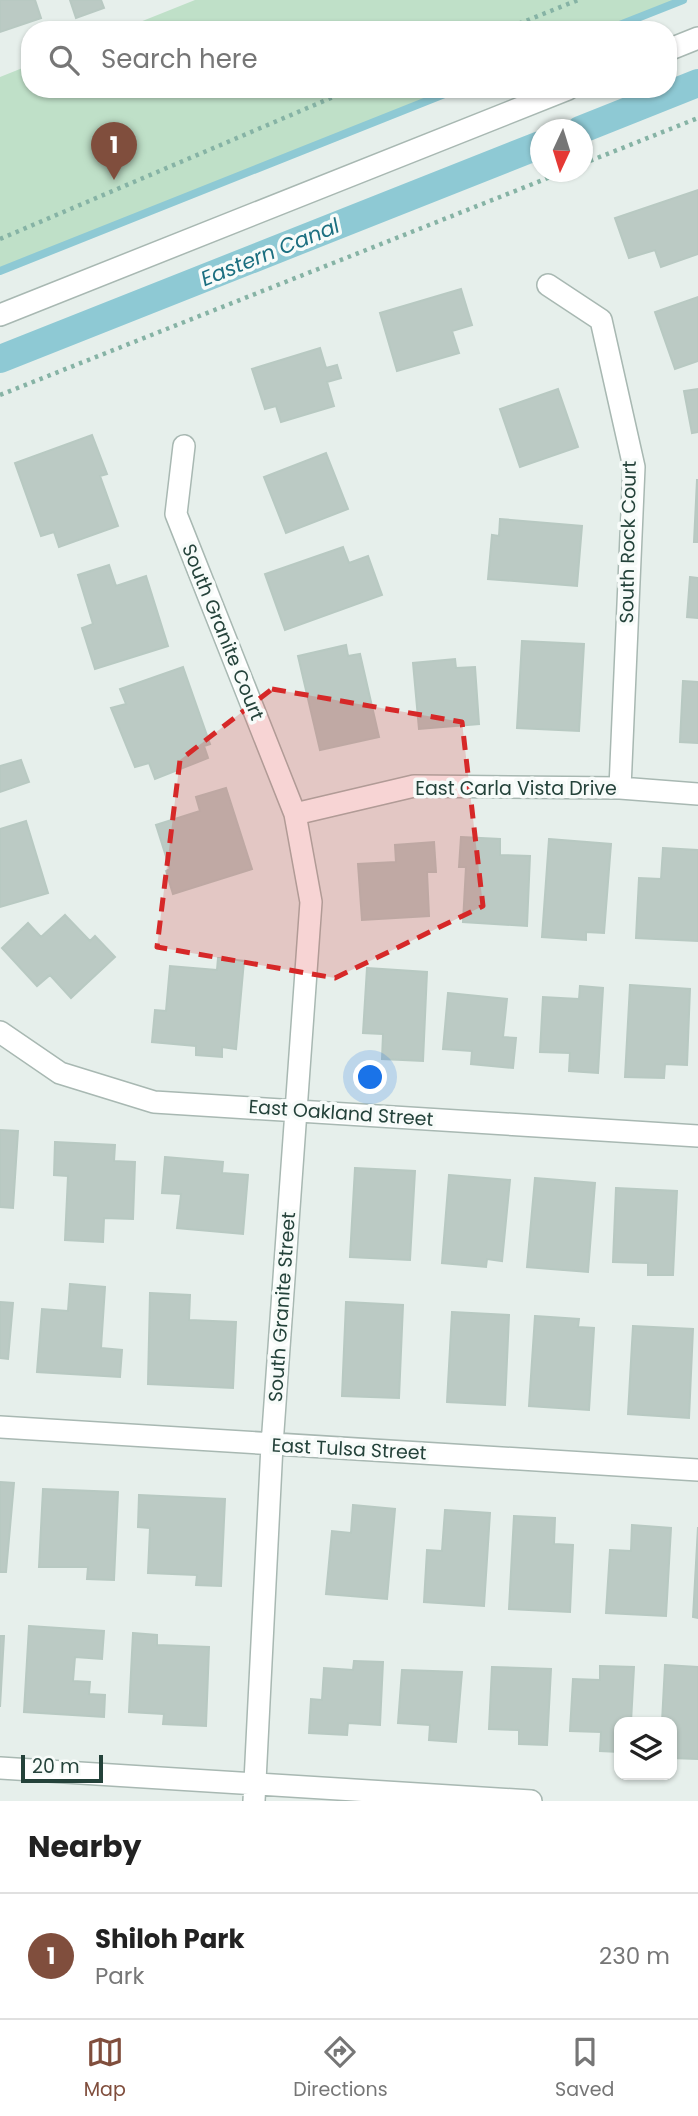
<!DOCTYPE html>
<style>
:root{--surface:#fff;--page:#f6f6f6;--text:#222;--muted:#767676;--line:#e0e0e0;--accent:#804e3d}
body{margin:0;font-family:Poppins,sans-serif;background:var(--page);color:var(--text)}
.controls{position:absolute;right:21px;bottom:21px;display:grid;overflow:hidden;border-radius:14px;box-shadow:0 2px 5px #0004}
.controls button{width:63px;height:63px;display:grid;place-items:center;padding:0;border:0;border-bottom:2px solid var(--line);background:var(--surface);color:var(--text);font:35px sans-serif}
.compass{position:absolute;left:530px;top:119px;width:63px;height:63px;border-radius:50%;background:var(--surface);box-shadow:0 2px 5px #0004;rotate:184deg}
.scale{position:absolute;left:21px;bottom:18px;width:82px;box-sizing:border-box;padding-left:7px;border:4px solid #24423a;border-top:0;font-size:19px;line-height:24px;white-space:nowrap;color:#24423a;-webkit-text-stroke:5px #f7fbf9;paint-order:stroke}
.you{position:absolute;left:371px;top:1078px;width:24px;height:24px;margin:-18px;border:5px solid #fff;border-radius:50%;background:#1a73e8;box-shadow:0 0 0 10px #1a73e833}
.badge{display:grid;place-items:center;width:46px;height:46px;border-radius:50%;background:var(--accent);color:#fff;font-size:23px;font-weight:700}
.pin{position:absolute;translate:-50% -58px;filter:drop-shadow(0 2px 4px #0008)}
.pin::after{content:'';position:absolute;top:37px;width:24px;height:21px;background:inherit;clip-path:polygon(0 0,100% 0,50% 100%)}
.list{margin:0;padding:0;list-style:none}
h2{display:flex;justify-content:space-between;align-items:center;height:91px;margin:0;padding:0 28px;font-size:30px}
h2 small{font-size:23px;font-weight:400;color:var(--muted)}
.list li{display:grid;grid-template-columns:46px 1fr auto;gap:21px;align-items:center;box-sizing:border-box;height:126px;padding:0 28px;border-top:2px solid var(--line)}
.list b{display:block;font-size:26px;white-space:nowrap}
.list p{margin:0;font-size:23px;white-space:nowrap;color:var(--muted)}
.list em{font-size:23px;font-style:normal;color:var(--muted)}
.icon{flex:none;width:38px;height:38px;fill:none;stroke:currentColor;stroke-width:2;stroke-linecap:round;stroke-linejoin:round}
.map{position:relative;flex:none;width:698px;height:1801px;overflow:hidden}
.search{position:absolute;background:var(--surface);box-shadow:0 2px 5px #0004;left:21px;right:21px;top:21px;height:77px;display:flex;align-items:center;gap:18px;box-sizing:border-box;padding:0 24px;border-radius:28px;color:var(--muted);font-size:26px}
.sheet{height:217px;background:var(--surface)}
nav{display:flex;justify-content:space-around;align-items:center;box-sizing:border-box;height:98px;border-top:2px solid var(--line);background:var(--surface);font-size:19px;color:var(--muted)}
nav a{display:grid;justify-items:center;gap:4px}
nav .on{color:var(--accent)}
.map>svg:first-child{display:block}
</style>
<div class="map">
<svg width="698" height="1801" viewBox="0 0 698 1801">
<rect width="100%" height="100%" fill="#e6efeb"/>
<path fill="#bfe0c8" d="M 195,0 L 683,0 L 608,30 L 120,30 Z
M 30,65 L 30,89 L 458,89 L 0,271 L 0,77 Z"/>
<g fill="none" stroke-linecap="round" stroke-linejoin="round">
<path stroke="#8ec9d4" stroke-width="8" d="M 607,30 L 683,0
M 0,271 L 457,89"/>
<path stroke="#8ec9d4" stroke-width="28" d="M 580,130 L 698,83
M 0,359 L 540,145"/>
</g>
<path fill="#bbcac4" stroke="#b8c9c2" stroke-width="2" d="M 0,0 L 35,0 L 41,18 L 0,32 Z
M 70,0 L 101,0 L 104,8 L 76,18 Z
M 698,190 L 698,254 L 661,267 L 655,250 L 629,258 L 615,218 Z
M 461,289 L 472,325 L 452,331 L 459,353 L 397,371 L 380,313 Z
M 698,297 L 698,361 L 675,369 L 655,312 Z
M 320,348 L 326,368 L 337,365 L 341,378 L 327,382 L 334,406 L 281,422 L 276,406 L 265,409 L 252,369 Z
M 558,389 L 578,447 L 520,467 L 500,409 Z
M 698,389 L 698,432 L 692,433 L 684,391 Z
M 92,435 L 107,474 L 100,476 L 118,526 L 59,547 L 54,532 L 41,536 L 15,463 Z
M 326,453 L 348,509 L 286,533 L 264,477 Z
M 697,480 L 698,480 L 698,542 L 694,542 Z
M 500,519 L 582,526 L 577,586 L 488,579 L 492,535 L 499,536 Z
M 343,547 L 349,563 L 368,556 L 382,595 L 285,630 L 265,574 Z
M 109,565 L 116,586 L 146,576 L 168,646 L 95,669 L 82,628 L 93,624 L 78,575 Z
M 690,577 L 698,578 L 698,618 L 687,617 Z
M 522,641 L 584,644 L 579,731 L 517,728 Z
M 346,645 L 348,656 L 360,654 L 379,737 L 320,750 L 298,656 Z
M 455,659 L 456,668 L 475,667 L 479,724 L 419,729 L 413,663 Z
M 183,667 L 210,744 L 204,746 L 208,758 L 155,779 L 149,763 L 135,767 L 111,708 L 126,704 L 120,689 Z
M 683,681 L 698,682 L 698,743 L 680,742 Z
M 21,760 L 29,782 L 0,792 L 0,766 Z
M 226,788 L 252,869 L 173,894 L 166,871 L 170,869 L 156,825 L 200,811 L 196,797 Z
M 26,821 L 48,893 L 0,907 L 0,829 Z
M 461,837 L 500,839 L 500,855 L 530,856 L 527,926 L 463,922 L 466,867 L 459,867 Z
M 549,839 L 611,844 L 604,933 L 586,932 L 586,940 L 542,937 Z
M 434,842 L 436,872 L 427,872 L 429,916 L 362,920 L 358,864 L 396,862 L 395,845 Z
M 663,848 L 698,850 L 698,941 L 636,938 L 639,878 L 661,879 Z
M 65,915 L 90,941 L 95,936 L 115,957 L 71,998 L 50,975 L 37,986 L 2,948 L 28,923 L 41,937 Z
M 218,958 L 244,961 L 236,1049 L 222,1047 L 222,1057 L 196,1055 L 196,1046 L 152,1042 L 155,1010 L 166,1011 L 170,966 L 217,970 Z
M 367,968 L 427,972 L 423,1061 L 382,1059 L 383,1034 L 363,1033 Z
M 630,985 L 690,989 L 687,1065 L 665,1064 L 664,1078 L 625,1077 Z
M 580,986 L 603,988 L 598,1073 L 569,1071 L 570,1053 L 540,1052 L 543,997 L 579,999 Z
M 448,993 L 507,999 L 503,1037 L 516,1038 L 513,1068 L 471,1064 L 472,1051 L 443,1049 Z
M 0,1130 L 18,1131 L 13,1208 L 0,1207 Z
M 55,1142 L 115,1145 L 114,1161 L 135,1162 L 133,1219 L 104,1218 L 103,1242 L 65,1240 L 68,1176 L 54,1175 Z
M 165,1157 L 223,1162 L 222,1173 L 248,1175 L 243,1234 L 177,1228 L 181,1194 L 162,1193 Z
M 355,1168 L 415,1171 L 410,1260 L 350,1257 Z
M 449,1175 L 510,1180 L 502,1261 L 487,1259 L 486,1267 L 442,1263 Z
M 535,1178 L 595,1183 L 588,1272 L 527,1267 Z
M 616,1188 L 677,1191 L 673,1275 L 648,1275 L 648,1263 L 613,1262 Z
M 70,1284 L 105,1287 L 101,1348 L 122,1350 L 120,1377 L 37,1372 L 42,1309 L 68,1311 Z
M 150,1293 L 190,1295 L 189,1320 L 236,1322 L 233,1388 L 148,1384 Z
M 0,1302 L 13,1303 L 8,1359 L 0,1358 Z
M 346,1302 L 403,1305 L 399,1398 L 342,1396 Z
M 452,1312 L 509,1315 L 505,1405 L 447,1402 Z
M 535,1316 L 579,1319 L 578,1327 L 594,1328 L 589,1410 L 529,1406 Z
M 633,1326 L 693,1329 L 689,1418 L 628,1414 Z
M 0,1482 L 14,1483 L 6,1572 L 0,1572 Z
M 43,1489 L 118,1492 L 114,1580 L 87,1579 L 88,1567 L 39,1567 Z
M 139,1495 L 225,1499 L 221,1586 L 196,1585 L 197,1575 L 148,1573 L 150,1528 L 138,1527 Z
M 353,1505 L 395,1509 L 387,1599 L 326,1594 L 332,1531 L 351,1533 Z
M 445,1510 L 490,1513 L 484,1606 L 424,1602 L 427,1550 L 442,1551 Z
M 514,1516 L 555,1518 L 554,1544 L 573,1545 L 570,1612 L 509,1609 Z
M 632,1525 L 671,1528 L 666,1616 L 606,1613 L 610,1550 L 631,1551 Z
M 698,1527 L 698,1618 L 693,1617 Z
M 29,1626 L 104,1631 L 102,1659 L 75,1657 L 73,1681 L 90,1682 L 89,1694 L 105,1695 L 104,1717 L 24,1712 Z
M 133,1633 L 157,1635 L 157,1645 L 209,1647 L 206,1726 L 163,1724 L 164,1714 L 129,1712 Z
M 0,1636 L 4,1636 L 0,1707 Z
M 354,1661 L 383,1662 L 380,1725 L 348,1723 L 347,1735 L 309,1733 L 311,1699 L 322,1700 L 324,1668 L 353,1670 Z
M 665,1665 L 698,1667 L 698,1759 L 672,1758 L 672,1722 L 662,1722 Z
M 600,1666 L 634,1667 L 631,1722 L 619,1722 L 619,1752 L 600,1751 L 601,1732 L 570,1731 L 573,1679 L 600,1680 Z
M 492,1667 L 551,1669 L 547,1745 L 519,1744 L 519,1730 L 489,1729 Z
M 402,1670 L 462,1672 L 456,1742 L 429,1740 L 430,1725 L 398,1723 Z"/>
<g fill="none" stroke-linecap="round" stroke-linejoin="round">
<defs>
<path id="minor" d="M 668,50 L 698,38
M 548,285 L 601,320 L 634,467 L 620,788
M 0,315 L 568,89
M 184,446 L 176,514 L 295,814 L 311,902 L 272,1445 L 254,1801
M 295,814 L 414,786 L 620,788 L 698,794
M 0,1032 L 60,1073 L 154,1102 L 698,1136
M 0,1427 L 698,1470
M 0,1768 L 531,1801"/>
</defs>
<use href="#minor" stroke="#a8b8b2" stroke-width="24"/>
<path stroke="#86b3a5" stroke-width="4.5" stroke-dasharray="3.5 5" stroke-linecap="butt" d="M 503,30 L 578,0
M 582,164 L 698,118
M 0,239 L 352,89
M 0,395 L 563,172"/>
<use href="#minor" stroke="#fff" stroke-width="21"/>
</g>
<path fill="#d62828" fill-opacity="0.2" stroke="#d62828" stroke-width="5" stroke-dasharray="14 9" stroke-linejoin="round" d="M 272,689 L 462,722 L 483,906 L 335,978 L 157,947 L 180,760 Z"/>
<g text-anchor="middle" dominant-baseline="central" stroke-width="7" stroke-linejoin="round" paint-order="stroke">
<g font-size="19" fill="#24423a" stroke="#f7fbf9">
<text transform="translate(628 542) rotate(-89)">South Rock Court</text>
<text transform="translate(223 632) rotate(68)">South Granite Court</text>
<text x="516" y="788">East Carla Vista Drive</text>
<text transform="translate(341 1113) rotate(4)">East Oakland Street</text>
<text transform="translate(282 1307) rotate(-86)">South Granite Street</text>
<text transform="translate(349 1449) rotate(3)">East Tulsa Street</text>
</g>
<g font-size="21" font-style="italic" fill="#1c6f80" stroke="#f7fbf9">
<text transform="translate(270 252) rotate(-22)">Eastern Canal</text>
</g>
</g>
</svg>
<div class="controls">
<button><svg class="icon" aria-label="layers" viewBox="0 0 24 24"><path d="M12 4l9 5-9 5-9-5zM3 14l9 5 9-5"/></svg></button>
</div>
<svg class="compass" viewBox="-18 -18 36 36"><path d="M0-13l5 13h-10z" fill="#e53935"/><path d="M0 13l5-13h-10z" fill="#767676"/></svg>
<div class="scale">20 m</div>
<div class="you"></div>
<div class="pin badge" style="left:114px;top:180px">1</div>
<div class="search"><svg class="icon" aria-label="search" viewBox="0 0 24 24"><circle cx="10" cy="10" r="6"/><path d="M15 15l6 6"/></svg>Search here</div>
</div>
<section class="sheet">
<h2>Nearby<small></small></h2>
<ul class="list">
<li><span class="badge">1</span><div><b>Shiloh Park</b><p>Park</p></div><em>230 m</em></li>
</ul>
</section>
<nav>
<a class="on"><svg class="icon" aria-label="map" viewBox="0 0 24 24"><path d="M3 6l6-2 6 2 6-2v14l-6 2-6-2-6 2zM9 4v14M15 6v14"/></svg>Map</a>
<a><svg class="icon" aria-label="directions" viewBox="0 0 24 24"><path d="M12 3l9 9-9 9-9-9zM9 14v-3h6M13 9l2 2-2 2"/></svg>Directions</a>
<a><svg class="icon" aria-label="saved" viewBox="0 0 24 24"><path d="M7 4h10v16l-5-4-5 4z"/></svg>Saved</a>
</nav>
